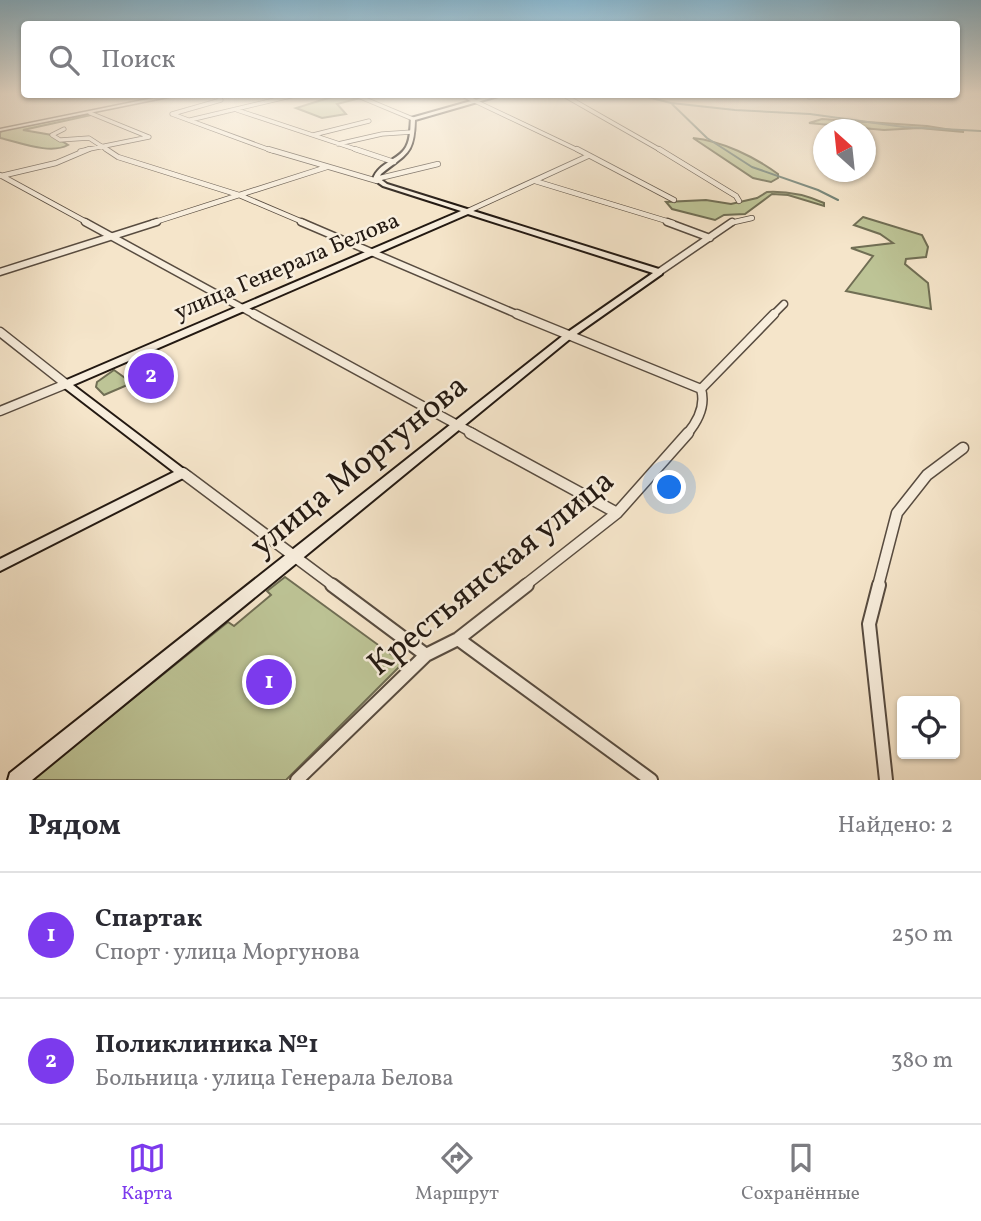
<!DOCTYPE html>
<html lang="ru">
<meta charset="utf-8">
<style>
:root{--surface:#fff;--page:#f7f7f7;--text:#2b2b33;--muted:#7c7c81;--line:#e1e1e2;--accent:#7c3aed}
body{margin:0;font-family:Vollkorn,serif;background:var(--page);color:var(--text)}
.controls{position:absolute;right:21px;bottom:21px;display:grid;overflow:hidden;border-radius:7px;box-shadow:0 2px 5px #0004}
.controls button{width:63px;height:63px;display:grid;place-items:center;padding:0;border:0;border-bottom:2px solid var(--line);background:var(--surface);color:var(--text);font:35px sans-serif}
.compass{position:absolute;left:813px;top:119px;width:63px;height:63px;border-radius:50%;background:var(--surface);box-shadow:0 2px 5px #0004;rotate:333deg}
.you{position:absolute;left:670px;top:488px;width:24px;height:24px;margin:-18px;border:5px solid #fff;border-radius:50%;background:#1a73e8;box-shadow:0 0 0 10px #1a73e833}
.badge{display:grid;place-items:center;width:46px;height:46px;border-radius:50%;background:var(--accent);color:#fff;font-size:23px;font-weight:700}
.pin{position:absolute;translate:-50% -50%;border:4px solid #fff;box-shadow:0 2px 7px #0006}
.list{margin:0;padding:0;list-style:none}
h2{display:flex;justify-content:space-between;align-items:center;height:91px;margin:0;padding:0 28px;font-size:30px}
h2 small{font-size:23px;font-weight:400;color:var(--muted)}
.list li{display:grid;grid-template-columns:46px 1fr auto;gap:21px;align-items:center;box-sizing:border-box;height:126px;padding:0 28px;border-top:2px solid var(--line)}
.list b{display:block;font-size:26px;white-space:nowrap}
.list p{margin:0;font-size:23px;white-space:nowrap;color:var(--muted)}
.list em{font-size:23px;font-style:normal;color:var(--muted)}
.icon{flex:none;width:38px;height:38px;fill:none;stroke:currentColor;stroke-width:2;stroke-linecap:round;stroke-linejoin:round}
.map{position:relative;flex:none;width:981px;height:780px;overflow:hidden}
.search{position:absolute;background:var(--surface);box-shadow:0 2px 5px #0004;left:21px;right:21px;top:21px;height:77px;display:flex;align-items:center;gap:18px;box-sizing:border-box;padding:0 24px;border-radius:7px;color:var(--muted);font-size:26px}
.sheet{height:343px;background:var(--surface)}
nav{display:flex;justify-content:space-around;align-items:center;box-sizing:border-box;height:98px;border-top:2px solid var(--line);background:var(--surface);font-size:19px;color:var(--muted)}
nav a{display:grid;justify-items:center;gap:4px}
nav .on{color:var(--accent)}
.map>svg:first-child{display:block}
</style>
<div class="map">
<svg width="981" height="780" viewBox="0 0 981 780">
<rect width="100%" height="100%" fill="#f5e5ca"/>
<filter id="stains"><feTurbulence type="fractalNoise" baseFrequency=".00286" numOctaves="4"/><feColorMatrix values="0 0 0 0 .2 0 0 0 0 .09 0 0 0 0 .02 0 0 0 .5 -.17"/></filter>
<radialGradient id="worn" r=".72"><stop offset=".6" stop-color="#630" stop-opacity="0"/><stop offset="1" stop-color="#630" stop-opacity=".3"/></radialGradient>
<path fill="#bdc496" stroke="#706e54" stroke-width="2" d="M 330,95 L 360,98 L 337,104 L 346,114 L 322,118 L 296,108 L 335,96 Z
M 83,115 L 91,115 L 23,130 L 52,135 L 68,145 C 50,155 19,142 0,138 L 0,132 L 8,129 Z
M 822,119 L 927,126 L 964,132 L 919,128 L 884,130 L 809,123 Z
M 693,138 C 722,141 755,157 778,174 L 778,178 L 771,182 L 753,178 Z
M 767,192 C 787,191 806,195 824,203 L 824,206 L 788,195 L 772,194 L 745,214 L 724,215 L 715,220 L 672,209 L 666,202 L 706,200 L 731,204 L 757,198 Z
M 863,217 L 922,235 L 928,247 L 926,257 L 906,259 L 905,264 L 928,283 L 931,309 L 846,291 L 873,256 L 851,248 L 893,243 L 880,234 L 854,225 Z
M 114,370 L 132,383 L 104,395 L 96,387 L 97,382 Z
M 285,577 L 403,663 L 286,780 L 32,780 L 228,622 L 234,626 L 271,595 L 267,591 Z"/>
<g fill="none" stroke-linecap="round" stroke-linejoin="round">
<path stroke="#6c7d71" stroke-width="2" d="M 636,94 L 671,103 L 735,110 L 810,114 L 904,127 L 981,131
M 672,104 L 707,138 L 752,167 L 818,190 L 838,200"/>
<defs>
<path id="minor-far5" d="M 353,94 L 413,119
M 460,94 L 580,151
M 562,94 L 662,151
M 809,97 L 852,94
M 237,110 L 361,151
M 90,113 L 149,137
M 172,114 L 273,151
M 172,114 L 221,100 L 216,94
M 190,120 L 299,94
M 64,129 L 52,135 L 60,140 L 89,138 L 109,151
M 313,135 L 369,121
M 338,144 L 382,134 L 412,132
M 80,151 L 149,137"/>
<path id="minor-far4" d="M 106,149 L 118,157 L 239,195 L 305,223
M 268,149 L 377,181
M 355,149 L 394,162
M 577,149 L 674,200
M 659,149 L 736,196 L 739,201
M 0,175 L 88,223
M 1,176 L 56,163 L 89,149
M 376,179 L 438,164
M 535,181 L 673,223
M 468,211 L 588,156
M 152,223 L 327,167
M 730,223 L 752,218"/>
<path id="minor-far3" d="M 85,222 L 257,316
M 301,222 L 521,316
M 667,222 L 710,238
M 0,272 L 157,222
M 659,272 L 732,222
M 772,316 L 784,304"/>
<path id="minor-far2" d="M 254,314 L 474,434
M 517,314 L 701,389
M 0,332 L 66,384 L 0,411
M 687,434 C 698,421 706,406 701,389 L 774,314"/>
<path id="minor-far1" d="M 470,433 L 617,513
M 183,473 L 334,586
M 524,586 L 617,513 L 688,433
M 878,586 L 897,513 L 927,475 L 963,448"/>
<path id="minor" d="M 332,585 L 426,655
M 879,585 L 869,624 L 886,780
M 458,639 L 651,780
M 297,780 L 426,655 L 458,639 L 527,585"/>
<path id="tertiary" d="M 173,94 L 183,94 L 0,131 L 0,129 Z"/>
<path id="secondary" d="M 496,94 L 505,94 L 415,120 C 414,155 407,153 381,174 L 379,178 L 387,184 L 662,270 L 662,274 L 571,338 L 32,780 L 8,780 L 10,773 L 565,334 L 653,273 L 468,214 L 73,385 L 189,473 L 187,476 L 0,571 L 0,559 L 174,472 L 62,386 L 61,384 L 62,382 L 461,211 L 383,186 L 373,179 C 378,163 399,160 406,147 C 411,138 410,127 411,118 Z"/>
</defs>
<use href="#minor-far5" stroke="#584c40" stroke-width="5"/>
<use href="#minor-far4" stroke="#584c40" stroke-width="6"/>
<use href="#minor-far3" stroke="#584c40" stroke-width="9"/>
<use href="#minor-far2" stroke="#584c40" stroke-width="11"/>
<use href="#minor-far1" stroke="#584c40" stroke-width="13"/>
<use href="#minor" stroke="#584c40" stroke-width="16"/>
<use href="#tertiary" stroke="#584c40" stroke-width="3"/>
<use href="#secondary" stroke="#231912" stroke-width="4"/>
<use href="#minor-far5" stroke="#f8eedd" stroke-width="3.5"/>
<use href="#minor-far4" stroke="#f8eedd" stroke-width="4.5"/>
<use href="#minor-far3" stroke="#f8eedd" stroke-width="6"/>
<use href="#minor-far2" stroke="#f8eedd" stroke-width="8"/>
<use href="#minor-far1" stroke="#f8eedd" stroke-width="10"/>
<use href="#minor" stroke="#f8eedd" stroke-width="12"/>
<use href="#tertiary" fill="#f8eedd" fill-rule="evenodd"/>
<use href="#secondary" fill="#f8eedd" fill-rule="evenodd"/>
</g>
<linearGradient id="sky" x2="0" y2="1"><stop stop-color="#8ab9d2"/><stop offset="0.46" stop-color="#faf3e7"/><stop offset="1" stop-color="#faf3e7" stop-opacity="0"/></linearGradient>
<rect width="981" height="203" fill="url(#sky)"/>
<g text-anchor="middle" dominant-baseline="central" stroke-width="5" stroke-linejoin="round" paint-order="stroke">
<g font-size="23" fill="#231912" stroke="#f8eedd">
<text transform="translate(287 267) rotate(-23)">улица Генерала Белова</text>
</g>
<g font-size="33" fill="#231912" stroke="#f8eedd">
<text transform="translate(360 467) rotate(-39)">улица Моргунова</text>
<text transform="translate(492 574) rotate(-39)">Крестьянская улица</text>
</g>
</g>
<rect width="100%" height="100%" filter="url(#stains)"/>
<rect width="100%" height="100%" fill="url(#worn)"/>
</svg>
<div class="controls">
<button><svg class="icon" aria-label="locate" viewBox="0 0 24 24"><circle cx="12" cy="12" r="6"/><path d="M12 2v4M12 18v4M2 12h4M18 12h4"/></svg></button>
</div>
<svg class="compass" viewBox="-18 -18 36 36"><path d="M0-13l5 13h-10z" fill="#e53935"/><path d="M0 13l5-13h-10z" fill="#7c7c81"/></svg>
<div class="you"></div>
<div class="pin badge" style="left:269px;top:682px">1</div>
<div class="pin badge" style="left:151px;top:376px">2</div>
<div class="search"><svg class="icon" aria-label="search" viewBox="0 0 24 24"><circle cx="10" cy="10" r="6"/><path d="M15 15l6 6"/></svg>Поиск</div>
</div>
<section class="sheet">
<h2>Рядом<small>Найдено: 2</small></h2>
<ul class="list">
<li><span class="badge">1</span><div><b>Спартак</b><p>Спорт · улица Моргунова</p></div><em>250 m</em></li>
<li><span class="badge">2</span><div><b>Поликлиника №1</b><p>Больница · улица Генерала Белова</p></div><em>380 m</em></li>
</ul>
</section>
<nav>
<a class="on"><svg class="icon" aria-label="map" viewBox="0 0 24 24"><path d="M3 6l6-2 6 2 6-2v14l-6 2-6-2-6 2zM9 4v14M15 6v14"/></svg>Карта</a>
<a><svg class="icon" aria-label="directions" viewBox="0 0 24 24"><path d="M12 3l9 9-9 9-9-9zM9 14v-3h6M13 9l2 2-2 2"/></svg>Маршрут</a>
<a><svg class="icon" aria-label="saved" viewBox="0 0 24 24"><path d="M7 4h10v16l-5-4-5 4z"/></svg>Сохранённые</a>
</nav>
